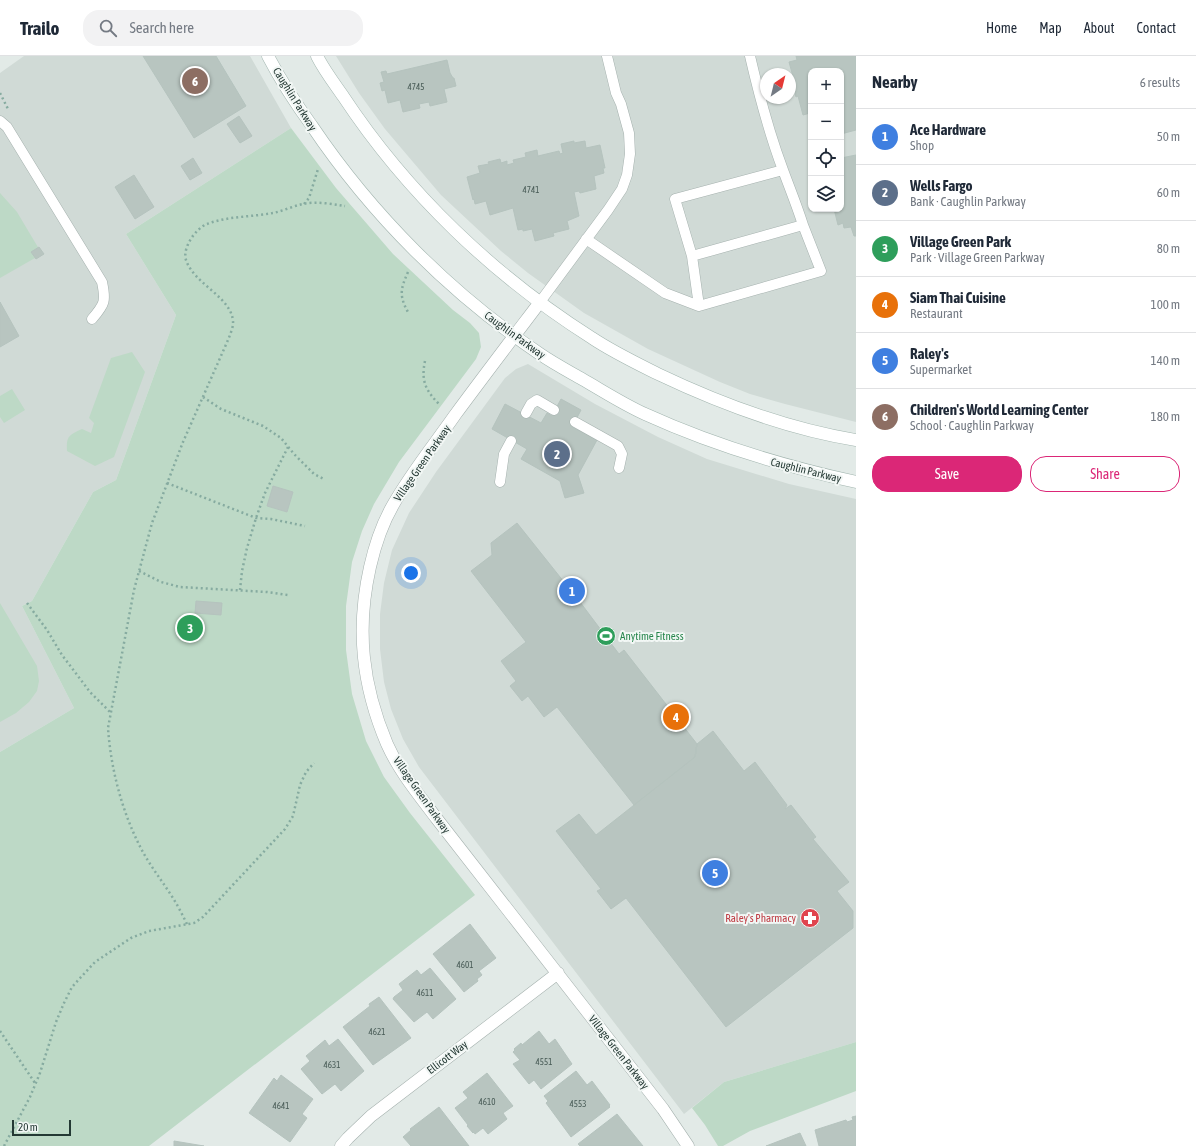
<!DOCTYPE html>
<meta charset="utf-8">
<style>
:root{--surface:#fff;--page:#f2f2f3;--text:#1f2937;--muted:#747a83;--line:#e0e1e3;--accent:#db2777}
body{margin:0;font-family:"Asap Condensed",sans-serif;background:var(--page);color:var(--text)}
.controls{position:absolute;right:12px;top:12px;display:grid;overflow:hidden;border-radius:8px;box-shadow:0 1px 3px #0004}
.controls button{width:36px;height:36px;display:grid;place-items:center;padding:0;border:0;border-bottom:1px solid var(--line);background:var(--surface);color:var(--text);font:20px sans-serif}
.compass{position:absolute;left:760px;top:12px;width:36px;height:36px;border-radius:50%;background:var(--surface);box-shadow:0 1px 3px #0004;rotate:35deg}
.scale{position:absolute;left:12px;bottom:10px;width:59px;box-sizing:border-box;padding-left:4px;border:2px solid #243934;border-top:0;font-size:11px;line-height:14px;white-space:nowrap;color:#243934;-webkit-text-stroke:3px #f2f7f5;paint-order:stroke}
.you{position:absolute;left:411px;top:517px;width:14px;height:14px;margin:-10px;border:3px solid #fff;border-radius:50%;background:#1a73e8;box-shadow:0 0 0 6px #1a73e833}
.badge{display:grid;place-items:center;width:26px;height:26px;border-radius:50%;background:var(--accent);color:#fff;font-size:13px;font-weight:700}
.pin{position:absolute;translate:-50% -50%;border:2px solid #fff;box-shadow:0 1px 4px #0006}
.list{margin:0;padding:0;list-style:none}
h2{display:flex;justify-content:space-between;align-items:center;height:52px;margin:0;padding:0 16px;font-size:17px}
h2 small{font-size:13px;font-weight:400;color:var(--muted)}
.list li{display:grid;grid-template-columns:26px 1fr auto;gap:12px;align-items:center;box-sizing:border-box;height:56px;padding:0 16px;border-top:1px solid var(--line)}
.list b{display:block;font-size:15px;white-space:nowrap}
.list p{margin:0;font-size:13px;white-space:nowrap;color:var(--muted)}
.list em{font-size:13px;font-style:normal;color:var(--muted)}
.actions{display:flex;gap:8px;padding:12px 16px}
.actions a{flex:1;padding:9px 0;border:1px solid var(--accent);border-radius:16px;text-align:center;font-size:14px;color:var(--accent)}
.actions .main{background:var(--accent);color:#fff}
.icon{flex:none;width:22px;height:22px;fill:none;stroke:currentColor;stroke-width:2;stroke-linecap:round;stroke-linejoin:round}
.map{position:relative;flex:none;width:856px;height:1090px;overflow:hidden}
header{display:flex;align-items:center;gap:24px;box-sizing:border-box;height:56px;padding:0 20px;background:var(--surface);border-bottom:1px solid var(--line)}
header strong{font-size:19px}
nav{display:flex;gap:22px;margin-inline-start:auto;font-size:14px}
.search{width:280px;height:36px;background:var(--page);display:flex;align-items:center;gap:10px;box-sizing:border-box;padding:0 14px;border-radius:16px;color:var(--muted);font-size:15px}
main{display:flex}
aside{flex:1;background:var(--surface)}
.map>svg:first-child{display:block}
</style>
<header>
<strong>Trailo</strong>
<div class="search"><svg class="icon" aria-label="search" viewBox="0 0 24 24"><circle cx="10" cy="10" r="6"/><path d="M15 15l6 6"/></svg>Search here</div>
<nav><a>Home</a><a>Map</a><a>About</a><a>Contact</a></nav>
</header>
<main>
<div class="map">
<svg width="856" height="1090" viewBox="0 0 856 1090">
<rect width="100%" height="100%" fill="#e2eae7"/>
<path fill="#d0dad6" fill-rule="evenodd" d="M 24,0 L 250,0 L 291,72 L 126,178 L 176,259 L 116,424 L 93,436 L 32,545 L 22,550 L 74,652 L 0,696 L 0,17 Z
M 336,0 L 856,0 L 856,366 L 785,348 L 750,338 L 720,326 L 648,293 L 584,257 L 528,217 L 501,195 L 441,139 L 385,73 L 359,37 ZM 811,15 L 841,15 L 841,153 L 811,153 ZM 766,18 L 790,18 L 790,42 L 766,42 Z
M 528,308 L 595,348 L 658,381 L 707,403 L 789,428 L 856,443 L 856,986 L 724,1026 L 684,1058 L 419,711 L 403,683 L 391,653 L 384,626 L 380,593 L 380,558 L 384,527 L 392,494 L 409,457 L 436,416 L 505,322 L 516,313 Z"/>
<path fill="#bdd9c6" d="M 291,72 L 336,132 L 393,198 L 453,254 L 470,267 L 479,277 L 481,291 L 476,303 L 399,406 L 374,448 L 362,475 L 352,506 L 346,550 L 346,594 L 352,638 L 366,685 L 384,721 L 410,757 L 475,839 L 149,1090 L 0,1090 L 0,696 L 74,652 L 22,550 L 32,545 L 93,436 L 116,424 L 176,259 L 126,178 Z
M 0,137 L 17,156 L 42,198 L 0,222 Z
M 132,296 L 145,316 L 114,401 L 95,410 L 67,395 C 66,380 69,379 82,373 L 91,377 L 94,367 L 89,362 L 111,302 Z
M 12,333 L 25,354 L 4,367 L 0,361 L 0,340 Z
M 0,547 L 37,610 L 39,625 L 37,635 L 29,646 L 16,657 L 0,666 Z
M 856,986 L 856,1035 L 750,1075 L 723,1090 L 718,1090 L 705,1069 L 692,1052 L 724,1026 Z"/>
<path fill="#b8c5c0" stroke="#b5c3be" d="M 143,0 L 216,0 L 246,50 L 194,82 Z
M 796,0 L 856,0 L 856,74 L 841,78 L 841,15 L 811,15 L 811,60 L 810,57 L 803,59 L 798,40 L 796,41 L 792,25 L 794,24 L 789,6 L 797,4 Z
M 447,4 L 450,17 L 453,22 L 454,22 L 456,30 L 444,33 L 447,46 L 430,50 L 429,46 L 419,48 L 420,52 L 403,56 L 400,44 L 388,47 L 385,34 L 382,35 L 380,27 L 384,26 L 381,16 L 386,15 L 387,18 Z
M 239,60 L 252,80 L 240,87 L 227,68 Z
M 574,85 L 574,87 L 585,85 L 586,92 L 600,89 L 605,112 L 603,112 L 604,117 L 594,120 L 596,133 L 580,137 L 579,135 L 574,136 L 579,160 L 567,165 L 569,173 L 553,177 L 554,180 L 535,185 L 532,173 L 523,175 L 523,173 L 518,174 L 513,152 L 490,159 L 486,145 L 475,148 L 474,143 L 473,144 L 467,121 L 480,117 L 478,110 L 489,108 L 488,106 L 500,103 L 501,107 L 507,105 L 507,109 L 514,107 L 513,104 L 526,101 L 525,97 L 537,94 L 538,101 L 538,100 L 559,95 L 560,98 L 563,97 L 561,88 Z
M 856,99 L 856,180 L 854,180 L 851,171 L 844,172 L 843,167 L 838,169 L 834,153 L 841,153 L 841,102 Z
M 193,102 L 202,117 L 190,124 L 181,110 Z
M 134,119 L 154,151 L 135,163 L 115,131 Z
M 39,191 L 44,198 L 36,203 L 31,196 Z
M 0,246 L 19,280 L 0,291 Z
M 561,343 L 581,354 L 572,371 L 597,384 L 578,419 L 584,437 L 565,442 L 560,425 L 521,403 L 527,393 L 492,373 L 505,348 L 541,367 L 547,357 L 552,360 Z
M 273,430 L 293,436 L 287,456 L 267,450 Z
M 517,467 L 564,526 L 565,526 L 619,598 L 624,594 L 697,688 L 695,701 L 634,749 L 557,651 L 544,661 L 528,640 L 522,645 L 510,630 L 516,625 L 501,605 L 526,586 L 471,515 L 492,499 L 491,487 Z
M 196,545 L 222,547 L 221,559 L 195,557 Z
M 713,675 L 744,715 L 755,706 L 787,749 L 785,753 L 791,749 L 816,781 L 813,783 L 849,826 L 837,835 L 853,855 L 853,872 L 726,971 L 626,842 L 611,853 L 597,835 L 601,833 L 556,775 L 579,758 L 596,779 L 695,701 L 697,688 Z
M 470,868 L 496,902 L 479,915 L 482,919 L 477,923 L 478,925 L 464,936 L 433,898 Z
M 430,912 L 456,943 L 433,963 L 427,956 L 414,966 L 393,943 L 394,941 L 403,934 L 399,928 L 417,914 L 421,919 Z
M 379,941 L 411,982 L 373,1009 L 343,971 L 370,950 L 369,948 Z
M 539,975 L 549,988 L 555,983 L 572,1008 L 541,1033 L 534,1024 L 529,1028 L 513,1008 L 520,1004 L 513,996 L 515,994 L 514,993 L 521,987 L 522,989 Z
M 338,983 L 364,1015 L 341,1035 L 335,1028 L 322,1038 L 301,1013 L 310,1005 L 306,1000 L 325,984 L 329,990 Z
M 576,1015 L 587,1029 L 592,1025 L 610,1049 L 609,1050 L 610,1051 L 571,1081 L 546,1047 L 548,1045 L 544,1040 Z
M 487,1017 L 513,1050 L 503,1057 L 507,1063 L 488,1078 L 483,1072 L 475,1078 L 474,1076 L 473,1077 L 467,1070 L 468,1069 L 455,1052 L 468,1042 L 463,1036 Z
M 281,1019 L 313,1043 L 302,1058 L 307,1062 L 290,1086 L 249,1057 L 274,1022 L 277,1025 Z
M 439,1051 L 469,1090 L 411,1090 L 403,1081 L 411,1074 L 410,1073 Z
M 617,1058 L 643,1090 L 580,1090 L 578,1088 Z
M 856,1060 L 856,1090 L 819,1090 L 815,1074 L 846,1064 L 847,1066 L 853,1064 L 852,1061 Z
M 800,1077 L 806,1090 L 766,1090 Z
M 174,1085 L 204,1090 L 174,1090 Z"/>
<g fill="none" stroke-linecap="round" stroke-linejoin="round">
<defs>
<path id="lane" d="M 750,0 C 759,39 769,77 783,114 C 790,133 797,150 803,169 L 692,200 L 675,143 L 783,114
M 0,65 L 7,71 L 102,226 C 106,245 105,248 92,263
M 586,183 L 665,237 L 699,250 L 692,200
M 540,246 L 608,154 L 622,133 L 627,119 L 630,98 L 629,77 L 621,48 L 616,37 L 607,0
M 699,250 L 821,215 L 803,169
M 526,357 L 531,348 L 537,344 L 554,354
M 575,366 L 618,390 L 622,398 L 619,412
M 500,426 L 504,398 L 511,385"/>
<path id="street" d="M 540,246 C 512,283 483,321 455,359 C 434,389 411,417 393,449 C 382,468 375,489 370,511 C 356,573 362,629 387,688 C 399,715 419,739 437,763 L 663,1053 L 688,1090
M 341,1090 L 348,1082 L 371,1060 L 558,917"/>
<path id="secondary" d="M 268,0 C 281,25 296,48 312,70 C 372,159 451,238 540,298 C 553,307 568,315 582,323 C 603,335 623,348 645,358 C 713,389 783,410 856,426
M 317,0 C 324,14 334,27 343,40 C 407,137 494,220 592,282 C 613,296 636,307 658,318 C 721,348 788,373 856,384"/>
</defs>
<use href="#lane" stroke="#a5b1ae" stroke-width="11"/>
<use href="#street" stroke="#a5b1ae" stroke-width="13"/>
<use href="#secondary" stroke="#a2b5af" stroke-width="13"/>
<path stroke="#86aba0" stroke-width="2.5" stroke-dasharray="2 3" stroke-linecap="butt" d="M 0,37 L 8,53
M 304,148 L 309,142 L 318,113
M 408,216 C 400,234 399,240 409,258
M 425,305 C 421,324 425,334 439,348
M 203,341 L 221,353 L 263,370 L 281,382 L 294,398 L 314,418 L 324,423
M 167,427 L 256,462 L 271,463 L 305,470
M 139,515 L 161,526 L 180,531 L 267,536 L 288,539
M 240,534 L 242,515 L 247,492 L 256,462 L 265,437 L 288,391
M 27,547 L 47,574 L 62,599 L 90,636 L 111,657
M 187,868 C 182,858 177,848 171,839 C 162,825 152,812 144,798 C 123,760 111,715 108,672 L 134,534 L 152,467 L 183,386 L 228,284 C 230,279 232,274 233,269 C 235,242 194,229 186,204 C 182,192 196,172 207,168 C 228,160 252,161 273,157 C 283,155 293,150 303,148 C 316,145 332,148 345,150
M 0,975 L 35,1027
M 4,1090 L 30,1041 L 40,1017 L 56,966 L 64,947 L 72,931 L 82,920 L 95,906 L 131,882 L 149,875 L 194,867 L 203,861 L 285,773 L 293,760 L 300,729 L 306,716 L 314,707"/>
<use href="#lane" stroke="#fff" stroke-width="10"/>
<use href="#street" stroke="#fff" stroke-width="12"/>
<use href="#secondary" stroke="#fff" stroke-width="12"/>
</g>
<defs>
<symbol id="stadium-disc" viewBox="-11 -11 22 22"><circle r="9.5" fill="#2e9e5b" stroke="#f2f7f5"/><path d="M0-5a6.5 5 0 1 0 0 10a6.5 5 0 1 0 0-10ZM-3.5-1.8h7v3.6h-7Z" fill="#fff"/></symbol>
<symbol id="pharmacy-disc" viewBox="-11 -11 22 22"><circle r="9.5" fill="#e0444e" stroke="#f2f7f5"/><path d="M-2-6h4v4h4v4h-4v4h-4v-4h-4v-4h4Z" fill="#fff"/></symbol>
</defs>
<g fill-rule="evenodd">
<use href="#stadium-disc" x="595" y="569" width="22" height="22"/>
<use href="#pharmacy-disc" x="799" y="851" width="22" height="22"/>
</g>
<g text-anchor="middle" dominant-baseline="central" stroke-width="4" stroke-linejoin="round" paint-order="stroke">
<g font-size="9" fill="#495c57">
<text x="416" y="31">4745</text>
<text x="531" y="134">4741</text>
<text x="465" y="909">4601</text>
<text x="425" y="937">4611</text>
<text x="377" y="976">4621</text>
<text x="544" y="1006">4551</text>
<text x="332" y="1009">4631</text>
<text x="487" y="1046">4610</text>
<text x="578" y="1048">4553</text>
<text x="281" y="1050">4641</text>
</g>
<g font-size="11" fill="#243934" stroke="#f2f7f5">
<text transform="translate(295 43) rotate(58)">Caughlin Parkway</text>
<text transform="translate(515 279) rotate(36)">Caughlin Parkway</text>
<text transform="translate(422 407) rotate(-55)">Village Green Parkway</text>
<text transform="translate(806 414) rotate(14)">Caughlin Parkway</text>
<text transform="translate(422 739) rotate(55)">Village Green Parkway</text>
<text transform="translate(619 996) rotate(52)">Village Green Parkway</text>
<text transform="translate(447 1001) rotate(-37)">Ellicott Way</text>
</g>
<g font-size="11" fill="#27864d" stroke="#f2f7f5" text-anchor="start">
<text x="620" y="580">Anytime Fitness</text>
</g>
<g font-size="11" fill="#be3a42" stroke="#f2f7f5" text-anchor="end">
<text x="796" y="862">Raley's Pharmacy</text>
</g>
</g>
</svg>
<div class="controls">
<button>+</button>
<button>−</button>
<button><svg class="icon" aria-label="locate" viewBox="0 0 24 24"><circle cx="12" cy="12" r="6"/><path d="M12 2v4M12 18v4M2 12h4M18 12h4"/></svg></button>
<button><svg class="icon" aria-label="layers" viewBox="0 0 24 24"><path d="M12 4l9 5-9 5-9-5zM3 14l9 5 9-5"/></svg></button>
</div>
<svg class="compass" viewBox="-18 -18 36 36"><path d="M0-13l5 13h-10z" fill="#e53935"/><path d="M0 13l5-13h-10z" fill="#747a83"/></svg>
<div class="scale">20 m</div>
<div class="you"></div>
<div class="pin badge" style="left:572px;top:535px;background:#3f7fe0">1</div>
<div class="pin badge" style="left:557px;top:398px;background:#5c6f8a">2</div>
<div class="pin badge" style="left:190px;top:572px;background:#2e9e5b">3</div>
<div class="pin badge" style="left:676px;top:661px;background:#e8710a">4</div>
<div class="pin badge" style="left:715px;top:817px;background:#3f7fe0">5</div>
<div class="pin badge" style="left:195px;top:25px;background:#8d6e63">6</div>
</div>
<aside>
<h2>Nearby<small>6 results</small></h2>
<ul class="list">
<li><span class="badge" style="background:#3f7fe0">1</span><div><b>Ace Hardware</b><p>Shop</p></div><em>50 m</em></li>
<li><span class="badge" style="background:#5c6f8a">2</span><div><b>Wells Fargo</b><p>Bank · Caughlin Parkway</p></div><em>60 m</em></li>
<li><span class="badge" style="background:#2e9e5b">3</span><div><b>Village Green Park</b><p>Park · Village Green Parkway</p></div><em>80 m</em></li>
<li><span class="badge" style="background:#e8710a">4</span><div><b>Siam Thai Cuisine</b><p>Restaurant</p></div><em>100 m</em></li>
<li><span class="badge" style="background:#3f7fe0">5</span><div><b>Raley's</b><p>Supermarket</p></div><em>140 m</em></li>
<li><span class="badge" style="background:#8d6e63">6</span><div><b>Children's World Learning Center</b><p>School · Caughlin Parkway</p></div><em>180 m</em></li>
</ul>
<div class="actions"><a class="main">Save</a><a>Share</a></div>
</aside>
</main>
